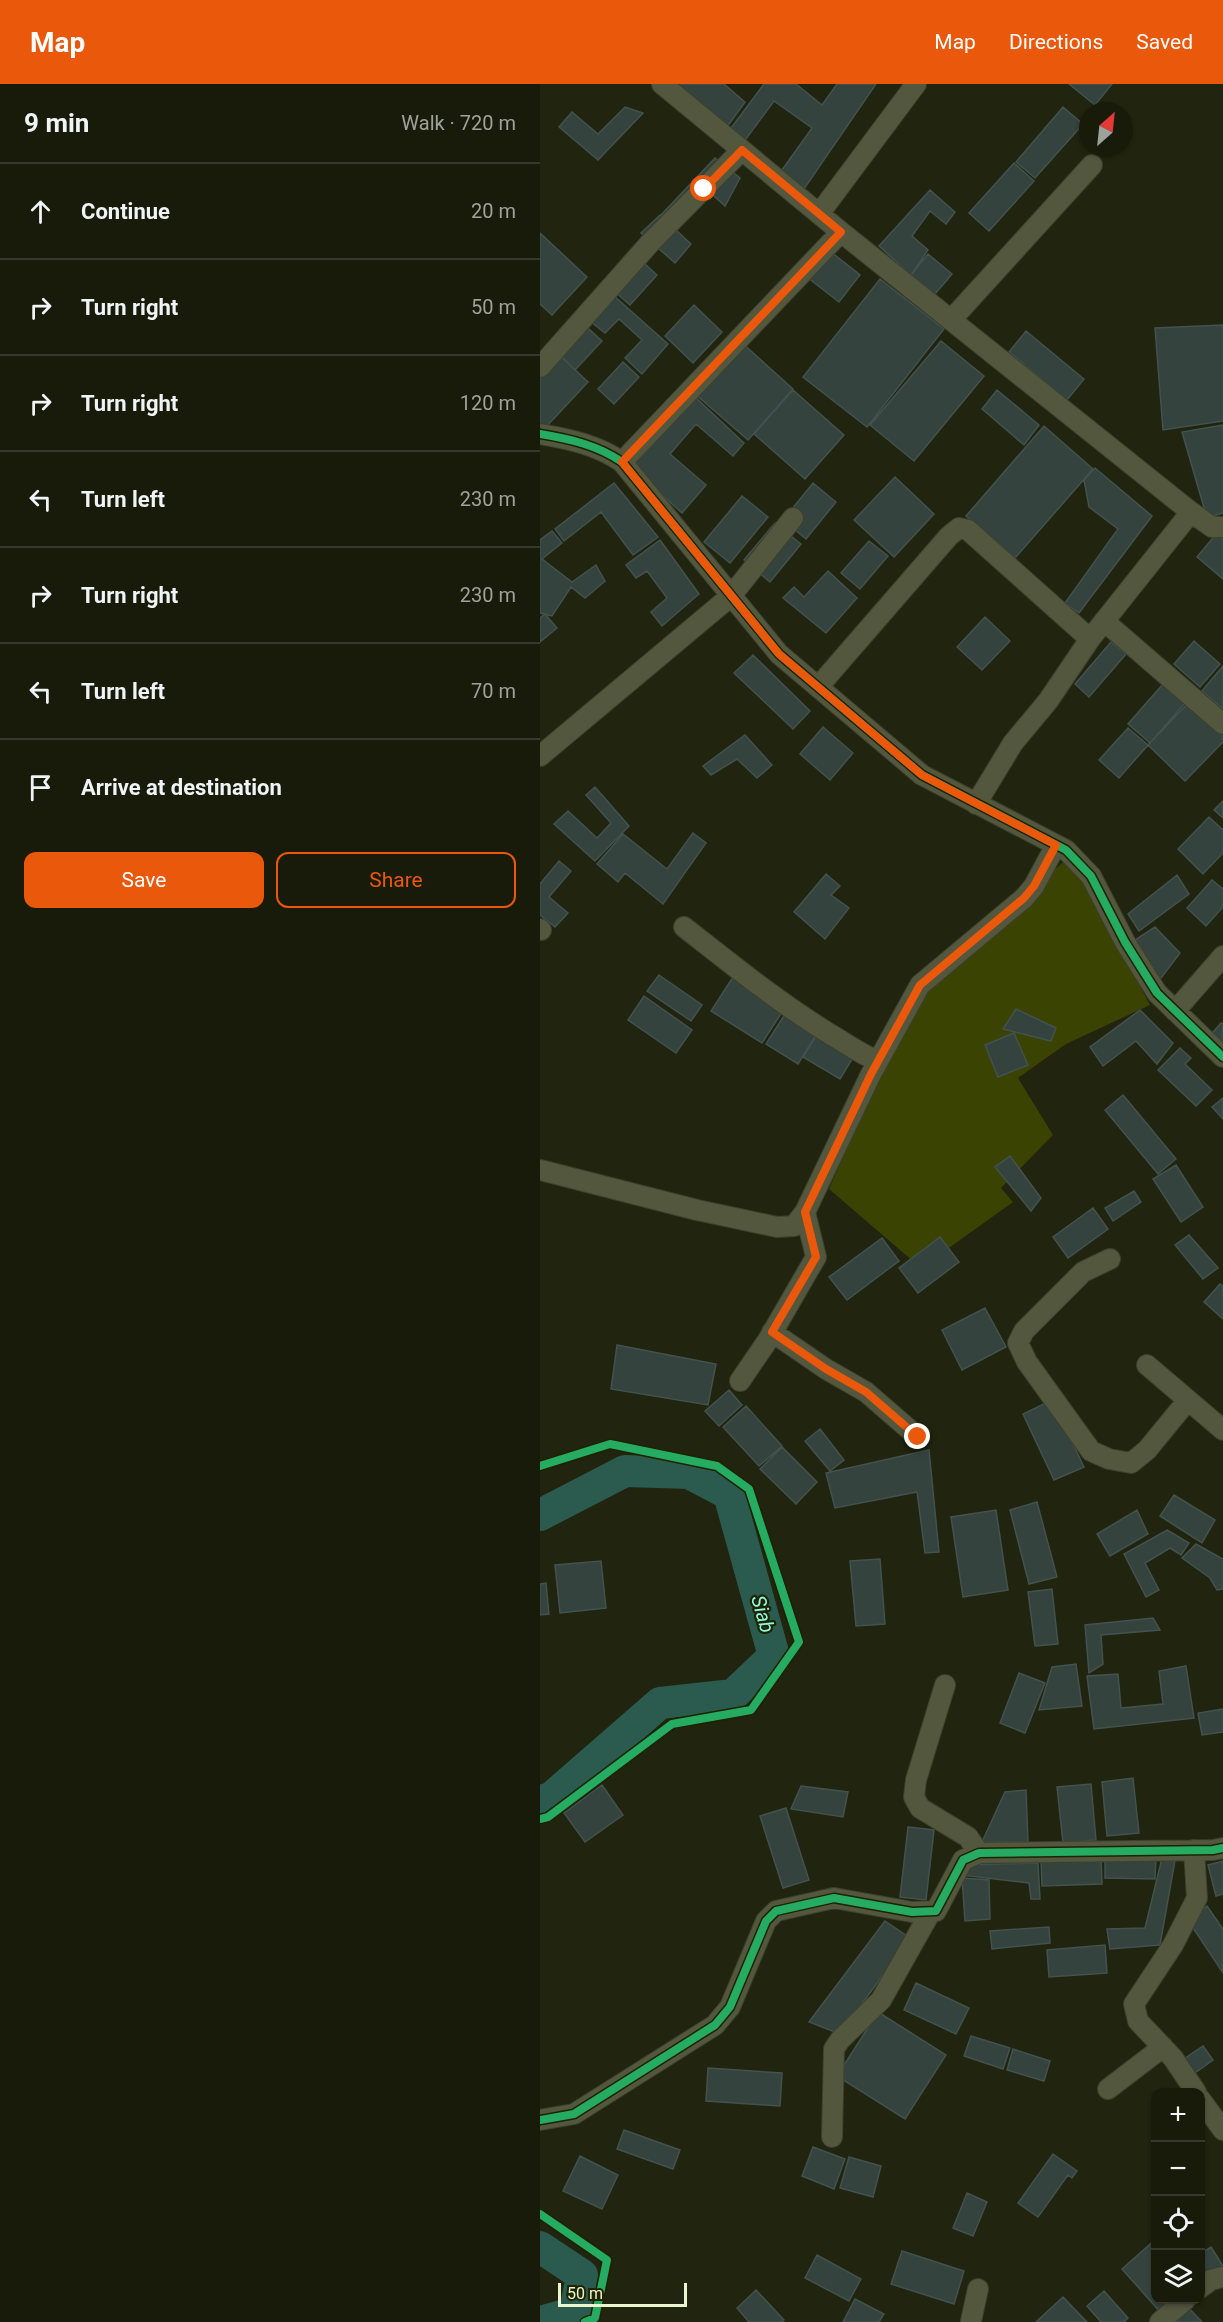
<!DOCTYPE html>
<meta charset="utf-8">
<style>
:root{--surface:#191b0a;--page:#262818;--text:#f1f3f6;--muted:#9fa19c;--line:#37392b;--accent:#ea580c}
body{margin:0;font-family:Roboto,sans-serif;background:var(--page);color:var(--text)}
.controls{position:absolute;right:18px;bottom:18px;display:grid;overflow:hidden;border-radius:12px;box-shadow:0 2px 4px #0004}
.controls button{width:54px;height:54px;display:grid;place-items:center;padding:0;border:0;border-bottom:2px solid var(--line);background:var(--surface);color:var(--text);font:30px sans-serif}
.compass{position:absolute;left:539px;top:18px;width:54px;height:54px;border-radius:50%;background:var(--surface);box-shadow:0 2px 4px #0004;rotate:27deg}
.scale{position:absolute;left:18px;bottom:15px;width:129px;box-sizing:border-box;padding-left:6px;border:3px solid #edf5d0;border-top:0;font-size:16px;line-height:21px;white-space:nowrap;color:#edf5d0;-webkit-text-stroke:4px #1e2300;paint-order:stroke}
.stop{position:absolute;width:18px;height:18px;margin:-14px;border:4px solid #ea580c;border-radius:50%;background:#fff}
.stop.end{background:#ea580c;border-color:#fff;box-shadow:0 2px 6px #0008}
.list{margin:0;padding:0;list-style:none}
h2{display:flex;justify-content:space-between;align-items:center;height:78px;margin:0;padding:0 24px;font-size:26px}
h2 small{font-size:20px;font-weight:400;color:var(--muted)}
.list li{display:grid;grid-template-columns:39px 1fr auto;gap:18px;align-items:center;box-sizing:border-box;height:96px;padding:0 24px;border-top:2px solid var(--line)}
.list b{display:block;font-size:22px;white-space:nowrap}
.list em{font-size:20px;font-style:normal;color:var(--muted)}
.actions{display:flex;gap:12px;padding:18px 24px}
.actions a{flex:1;padding:14px 0;border:2px solid var(--accent);border-radius:12px;text-align:center;font-size:21px;color:var(--accent)}
.actions .main{background:var(--accent);color:#fff}
.icon{flex:none;width:33px;height:33px;fill:none;stroke:currentColor;stroke-width:2;stroke-linecap:round;stroke-linejoin:round}
.map{position:relative;flex:none;width:683px;height:2238px;overflow:hidden}
header{display:flex;align-items:center;gap:36px;box-sizing:border-box;height:84px;padding:0 30px;background:var(--accent);color:#fff}
header strong{font-size:28px}
nav{display:flex;gap:33px;margin-inline-start:auto;font-size:21px}
main{display:flex}
aside{flex:1;background:var(--surface)}
.map>svg:first-child{display:block}
</style>
<header>
<strong>Map</strong>
<nav><a>Map</a><a>Directions</a><a>Saved</a></nav>
</header>
<main>
<aside>
<h2>9 min<small>Walk · 720 m</small></h2>
<ul class="list">
<li><svg class="icon" aria-label="ahead" viewBox="0 0 24 24"><path d="M12 20V5M6 11l6-6 6 6"/></svg><div><b>Continue</b></div><em>20 m</em></li>
<li><svg class="icon" aria-label="right" viewBox="0 0 24 24"><path d="M7 20v-9h11M14 6l5 5-5 5"/></svg><div><b>Turn right</b></div><em>50 m</em></li>
<li><svg class="icon" aria-label="right" viewBox="0 0 24 24"><path d="M7 20v-9h11M14 6l5 5-5 5"/></svg><div><b>Turn right</b></div><em>120 m</em></li>
<li><svg class="icon" aria-label="left" viewBox="0 0 24 24"><path d="M17 20v-9H6M10 6l-5 5 5 5"/></svg><div><b>Turn left</b></div><em>230 m</em></li>
<li><svg class="icon" aria-label="right" viewBox="0 0 24 24"><path d="M7 20v-9h11M14 6l5 5-5 5"/></svg><div><b>Turn right</b></div><em>230 m</em></li>
<li><svg class="icon" aria-label="left" viewBox="0 0 24 24"><path d="M17 20v-9H6M10 6l-5 5 5 5"/></svg><div><b>Turn left</b></div><em>70 m</em></li>
<li><svg class="icon" aria-label="arrive" viewBox="0 0 24 24"><path d="M6 21V4h12l-3 4 3 4H6"/></svg><div><b>Arrive at destination</b></div></li>
</ul>
<div class="actions"><a class="main">Save</a><a>Share</a></div>
</aside>
<div class="map">
<svg width="683" height="2238" viewBox="0 0 683 2238">
<rect width="100%" height="100%" fill="#21240e"/>
<path fill="#3a4302" d="M 531,771 L 610,921 L 526,960 L 478,994 L 513,1051 L 461,1104 L 473,1118 L 381,1184 L 289,1105 L 352,963 L 388,900 Z"/>
<g fill="none" stroke-linecap="round" stroke-linejoin="round">
<path stroke="#2b5a4f" stroke-width="32" d="M 0,1431 L 85,1387 L 149,1389 L 189,1410 L 234,1572 L 193,1611 L 120,1619 L 11,1714 L 0,1717
M 0,2163 L 42,2191 L 35,2228 L 1,2238"/>
</g>
<path fill="#35433f" stroke="#42524e" stroke-width="1.5" d="M 137,0 L 184,0 L 205,18 L 187,43 Z
M 224,0 L 256,0 L 282,21 L 297,0 L 336,0 L 264,105 L 242,86 L 272,44 L 234,17 L 203,59 L 188,48 Z
M 529,0 L 572,0 L 555,21 Z
M 85,23 L 103,29 L 58,76 L 19,43 L 32,28 L 58,50 Z
M 523,23 L 543,40 L 495,94 L 476,78 Z
M 175,74 L 200,94 L 185,122 L 166,105 L 132,141 L 121,131 Z
M 474,79 L 494,97 L 449,147 L 429,129 Z
M 390,106 L 415,128 L 406,140 L 390,127 L 372,152 L 388,166 L 371,191 L 339,162 Z
M 120,131 L 151,160 L 135,179 L 101,149 Z
M 0,149 L 47,193 L 12,231 L 0,220 Z
M 281,160 L 320,191 L 299,218 L 259,187 Z
M 93,169 L 117,191 L 90,221 L 65,199 Z
M 388,170 L 412,190 L 395,210 L 371,191 Z
M 340,195 L 404,245 L 327,343 L 263,293 Z
M 64,203 L 128,260 L 102,290 L 85,274 L 102,256 L 79,235 L 65,249 L 41,230 Z
M 154,221 L 182,248 L 153,279 L 125,252 Z
M 37,234 L 62,257 L 35,286 L 11,262 Z
M 683,241 L 683,337 L 623,346 L 615,244 Z
M 486,247 L 544,295 L 527,316 L 469,268 Z
M 401,257 L 444,292 L 374,377 L 330,341 Z
M 201,258 L 253,305 L 208,356 L 155,310 Z
M 11,263 L 48,298 L 5,344 L 0,340 L 0,276 Z
M 83,278 L 99,293 L 74,320 L 58,305 Z
M 253,306 L 304,351 L 265,395 L 214,350 Z
M 457,306 L 499,341 L 484,361 L 442,325 Z
M 152,310 L 204,359 L 193,372 L 156,340 L 130,370 L 166,401 L 142,429 L 89,381 Z
M 683,341 L 683,429 L 667,434 L 642,348 Z
M 504,342 L 553,385 L 475,474 L 426,432 Z
M 555,384 L 612,432 L 539,529 L 525,519 L 578,445 L 549,423 L 544,396 Z
M 355,393 L 394,430 L 354,473 L 314,436 Z
M 74,399 L 118,453 L 93,471 L 61,428 L 24,457 L 15,445 Z
M 273,399 L 296,418 L 266,455 L 243,436 Z
M 202,412 L 228,433 L 190,479 L 164,458 Z
M 235,439 L 261,460 L 230,498 L 204,476 Z
M 12,447 L 22,459 L 2,475 L 32,498 L 56,481 L 65,497 L 45,514 L 31,503 L 12,532 L 0,529 L 0,456 Z
M 677,449 L 683,455 L 683,495 L 657,473 Z
M 120,456 L 159,510 L 122,542 L 111,528 L 127,514 L 107,487 L 96,494 L 86,481 Z
M 329,457 L 348,472 L 320,505 L 301,489 Z
M 288,487 L 317,514 L 286,549 L 243,514 L 254,503 L 264,513 Z
M 5,530 L 17,544 L 0,558 L 0,534 Z
M 445,533 L 470,557 L 442,586 L 417,563 Z
M 654,557 L 680,580 L 660,603 L 634,580 Z
M 571,558 L 586,570 L 549,613 L 535,600 Z
M 213,571 L 270,627 L 253,645 L 194,589 Z
M 683,582 L 683,625 L 662,607 Z
M 623,600 L 645,619 L 610,659 L 588,640 Z
M 650,617 L 683,649 L 683,658 L 645,697 L 608,661 Z
M 283,643 L 313,669 L 290,696 L 260,670 Z
M 588,644 L 608,661 L 579,694 L 559,676 Z
M 205,651 L 232,681 L 217,694 L 197,675 L 171,691 L 163,682 Z
M 55,703 L 89,742 L 55,777 L 14,740 L 28,727 L 57,754 L 71,739 L 46,711 Z
M 683,717 L 683,734 L 674,726 Z
M 669,733 L 683,746 L 683,769 L 663,790 L 638,765 Z
M 153,749 L 166,759 L 123,820 L 85,789 L 78,798 L 57,780 L 83,750 L 127,785 Z
M 19,777 L 31,787 L 9,813 L 28,829 L 15,843 L 0,831 L 0,800 Z
M 286,790 L 300,802 L 291,811 L 309,824 L 285,855 L 254,828 Z
M 637,791 L 649,810 L 599,847 L 588,830 Z
M 672,796 L 683,805 L 683,823 L 666,842 L 647,824 Z
M 615,843 L 640,869 L 615,902 L 589,860 Z
M 119,891 L 162,921 L 151,937 L 107,907 Z
M 193,893 L 244,925 L 222,959 L 171,927 Z
M 104,912 L 152,946 L 136,969 L 88,936 Z
M 476,925 L 516,944 L 511,957 L 463,945 Z
M 600,926 L 633,959 L 617,980 L 596,957 L 563,982 L 550,963 Z
M 245,930 L 278,948 L 258,980 L 226,960 Z
M 681,939 L 683,940 L 683,967 L 668,954 Z
M 474,949 L 488,981 L 458,993 L 445,961 Z
M 277,950 L 314,972 L 300,995 L 263,973 Z
M 640,964 L 651,974 L 645,980 L 672,1006 L 656,1022 L 618,986 Z
M 583,1011 L 636,1075 L 618,1090 L 565,1026 Z
M 683,1014 L 683,1035 L 672,1023 Z
M 470,1072 L 501,1114 L 491,1127 L 455,1083 Z
M 636,1081 L 663,1123 L 641,1138 L 613,1095 Z
M 594,1107 L 601,1118 L 573,1137 L 565,1124 Z
M 553,1124 L 568,1145 L 528,1174 L 513,1153 Z
M 649,1151 L 678,1184 L 663,1195 L 635,1161 Z
M 400,1153 L 419,1178 L 378,1209 L 359,1184 Z
M 342,1154 L 359,1177 L 307,1216 L 289,1193 Z
M 680,1200 L 683,1202 L 683,1235 L 664,1218 Z
M 445,1224 L 466,1263 L 422,1286 L 402,1246 Z
M 77,1261 L 176,1280 L 168,1321 L 71,1305 Z
M 189,1306 L 202,1321 L 179,1342 L 165,1327 Z
M 512,1316 L 544,1383 L 514,1396 L 483,1330 Z
M 206,1322 L 242,1362 L 219,1382 L 183,1343 Z
M 280,1345 L 304,1376 L 290,1387 L 265,1357 Z
M 242,1363 L 277,1398 L 256,1420 L 220,1385 Z
M 389,1366 L 399,1468 L 385,1469 L 377,1408 L 295,1424 L 286,1389 Z
M 634,1411 L 675,1436 L 662,1459 L 620,1432 Z
M 497,1418 L 517,1493 L 489,1500 L 470,1426 Z
M 456,1426 L 468,1506 L 423,1513 L 411,1433 Z
M 597,1426 L 608,1450 L 570,1472 L 557,1450 Z
M 627,1446 L 649,1459 L 641,1471 L 630,1464 L 605,1479 L 619,1506 L 606,1513 L 584,1470 Z
M 656,1460 L 683,1475 L 683,1505 L 677,1506 L 670,1494 L 642,1474 Z
M 340,1475 L 345,1540 L 316,1542 L 310,1477 Z
M 61,1477 L 66,1524 L 20,1529 L 15,1481 Z
M 6,1499 L 9,1530 L 0,1531 L 0,1500 Z
M 512,1505 L 518,1560 L 495,1562 L 488,1508 Z
M 613,1534 L 620,1546 L 561,1551 L 563,1580 L 549,1589 L 545,1541 Z
M 536,1580 L 542,1622 L 499,1626 L 512,1583 Z
M 646,1582 L 654,1634 L 554,1645 L 547,1592 L 578,1590 L 581,1624 L 623,1620 L 619,1587 Z
M 479,1589 L 505,1599 L 485,1649 L 460,1639 Z
M 683,1625 L 683,1648 L 662,1651 L 658,1629 Z
M 593,1694 L 599,1749 L 567,1752 L 562,1698 Z
M 551,1700 L 556,1756 L 523,1759 L 517,1703 Z
M 62,1701 L 83,1731 L 45,1758 L 24,1729 Z
M 261,1702 L 308,1708 L 303,1733 L 251,1725 Z
M 486,1706 L 488,1758 L 442,1758 L 465,1708 Z
M 246,1724 L 269,1796 L 243,1804 L 220,1732 Z
M 368,1743 L 394,1746 L 386,1816 L 360,1813 Z
M 623,1770 L 636,1771 L 620,1861 L 570,1865 L 567,1845 L 605,1844 Z
M 565,1771 L 616,1772 L 615,1795 L 565,1794 Z
M 561,1773 L 562,1800 L 502,1802 L 501,1775 Z
M 683,1777 L 683,1810 L 676,1812 L 668,1781 Z
M 498,1779 L 500,1815 L 491,1815 L 489,1799 L 420,1791 L 425,1781 Z
M 422,1794 L 449,1796 L 450,1835 L 425,1837 Z
M 667,1822 L 683,1845 L 683,1889 L 647,1835 Z
M 345,1837 L 370,1854 L 300,1950 L 269,1938 Z
M 509,1843 L 510,1859 L 452,1865 L 450,1847 Z
M 565,1861 L 567,1889 L 509,1893 L 507,1866 Z
M 376,1899 L 429,1924 L 416,1950 L 364,1926 Z
M 338,1928 L 406,1971 L 365,2035 L 297,1992 Z
M 431,1952 L 470,1964 L 463,1985 L 424,1972 Z
M 663,1962 L 673,1976 L 648,1994 L 638,1979 Z
M 473,1965 L 510,1977 L 504,1997 L 467,1986 Z
M 168,1984 L 242,1989 L 240,2022 L 166,2017 Z
M 84,2046 L 140,2066 L 133,2085 L 77,2065 Z
M 273,2063 L 305,2075 L 294,2105 L 262,2092 Z
M 513,2070 L 537,2087 L 532,2094 L 528,2091 L 498,2133 L 478,2119 Z
M 40,2072 L 78,2091 L 62,2125 L 23,2107 Z
M 309,2073 L 341,2082 L 333,2113 L 300,2104 Z
M 427,2109 L 447,2118 L 433,2152 L 413,2144 Z
M 616,2155 L 616,2216 L 636,2216 L 621,2229 L 582,2185 Z
M 671,2163 L 683,2182 L 660,2197 L 660,2170 Z
M 362,2167 L 424,2187 L 414,2220 L 351,2200 Z
M 277,2171 L 321,2195 L 309,2217 L 265,2194 Z
M 216,2206 L 244,2236 L 242,2238 L 209,2238 L 197,2224 Z
M 564,2207 L 588,2234 L 584,2238 L 561,2238 L 547,2222 Z
M 523,2213 L 547,2238 L 496,2238 Z
M 315,2215 L 344,2230 L 339,2238 L 303,2238 Z
M 646,2221 L 662,2238 L 627,2238 Z"/>
<g fill="none" stroke-linecap="round" stroke-linejoin="round">
<defs>
<path id="minor" d="M 122,0 L 301,148 L 651,428 L 672,443 L 683,443
M 279,130 L 376,0
M 411,236 L 552,81
M 0,283 L 110,159 L 202,66
M 0,350 C 30,355 57,361 82,378 L 239,570 L 382,691 L 526,766 L 551,792 L 585,858 L 617,909 L 683,973
M 82,378 L 301,148
M 564,537 L 683,640
M 550,555 L 651,428
M 278,603 L 409,452 L 419,444 L 428,446 L 550,555 L 508,617 L 473,659 L 436,720
M 0,672 L 191,512 L 253,434
M 144,843 C 191,880 238,918 290,950 C 306,959 320,970 338,977
M 0,845 L 1,846
M 635,927 L 683,872
M 0,1086 L 157,1126 L 237,1143 L 254,1142 L 265,1128 L 331,990 L 380,901 L 484,814 L 494,802 L 516,761
M 570,1175 L 543,1188 L 484,1247 L 478,1259 L 487,1278 L 551,1367 L 569,1375 L 591,1379 L 607,1366 L 648,1316
M 232,1248 L 286,1285 L 326,1308 L 378,1353
M 607,1281 L 683,1346
M 200,1297 L 228,1256 L 276,1173 L 265,1128
M 405,1601 L 376,1696 L 374,1713 L 380,1724 L 428,1753 L 439,1769
M 654,1766 L 657,1814 L 633,1861 L 594,1920 L 598,1937 L 633,1974 L 656,2008
M 568,2005 L 623,1963
M 660,2015 L 683,2046
M 0,2036 L 34,2030 L 175,1941 L 190,1923 L 226,1837 L 236,1827 L 294,1814 L 372,1828 L 396,1827 L 423,1776 L 439,1769 L 673,1766 L 683,1764
M 292,2053 L 294,1965 L 300,1956 L 341,1916 L 390,1829
M 660,2204 L 671,2196 L 683,2193
M 431,2237 L 438,2205
M 620,2238 L 645,2216"/>
</defs>
<use href="#minor" stroke="#3d402e" stroke-width="22"/>
<path stroke="#585b46" stroke-width="3" stroke-dasharray="6 3" stroke-linecap="butt" d="M 0,1382 L 70,1360 L 177,1382 L 209,1405 L 259,1558 L 211,1626 L 132,1640 L 8,1733 L 0,1735
M 0,2130 L 67,2176 L 55,2234 L 45,2238"/>
<use href="#minor" stroke="#53573e" stroke-width="20"/>
<defs>
<path id="cycleway" d="M 0,350 C 30,355 57,361 82,378 L 239,570 L 382,691 L 526,766 L 551,792 L 585,858 L 617,909 L 683,973
M 0,1382 L 70,1360 L 177,1382 L 209,1405 L 259,1558 L 211,1626 L 132,1640 L 8,1733 L 0,1735
M 0,2036 L 34,2030 L 175,1941 L 190,1923 L 226,1837 L 236,1827 L 294,1814 L 372,1828 L 396,1827 L 423,1776 L 439,1769 L 673,1766 L 683,1764
M 0,2130 L 67,2176 L 55,2234 L 45,2238"/>
</defs>
<use href="#cycleway" stroke="#1e2300" stroke-width="11"/>
<use href="#cycleway" stroke="#26ab63" stroke-width="8"/>
</g>
<g fill="none" stroke-linecap="round" stroke-linejoin="round">
<path stroke="#ea580c" stroke-width="8" d="M 164,105 L 202,66 L 301,148 L 82,378 L 239,570 L 382,691 L 516,761 L 494,802 L 484,814 L 380,901 L 331,990 L 265,1128 L 276,1173 L 232,1248 L 286,1285 L 326,1308 L 378,1353"/>
</g>
<g text-anchor="middle" dominant-baseline="central" stroke-width="4.5" stroke-linejoin="round" paint-order="stroke">
<g font-size="20" font-style="italic" fill="#8ffae2" stroke="#1e2300">
<text transform="translate(223 1530) rotate(74)">Siab</text>
</g>
</g>
</svg>
<div class="controls">
<button>+</button>
<button>−</button>
<button><svg class="icon" aria-label="locate" viewBox="0 0 24 24"><circle cx="12" cy="12" r="6"/><path d="M12 2v4M12 18v4M2 12h4M18 12h4"/></svg></button>
<button><svg class="icon" aria-label="layers" viewBox="0 0 24 24"><path d="M12 4l9 5-9 5-9-5zM3 14l9 5 9-5"/></svg></button>
</div>
<svg class="compass" viewBox="-18 -18 36 36"><path d="M0-13l5 13h-10z" fill="#e53935"/><path d="M0 13l5-13h-10z" fill="#9fa19c"/></svg>
<div class="scale">50 m</div>
<div class="stop" style="left:164px;top:105px"></div>
<div class="stop end" style="left:378px;top:1353px"></div>
</div>
</main>
